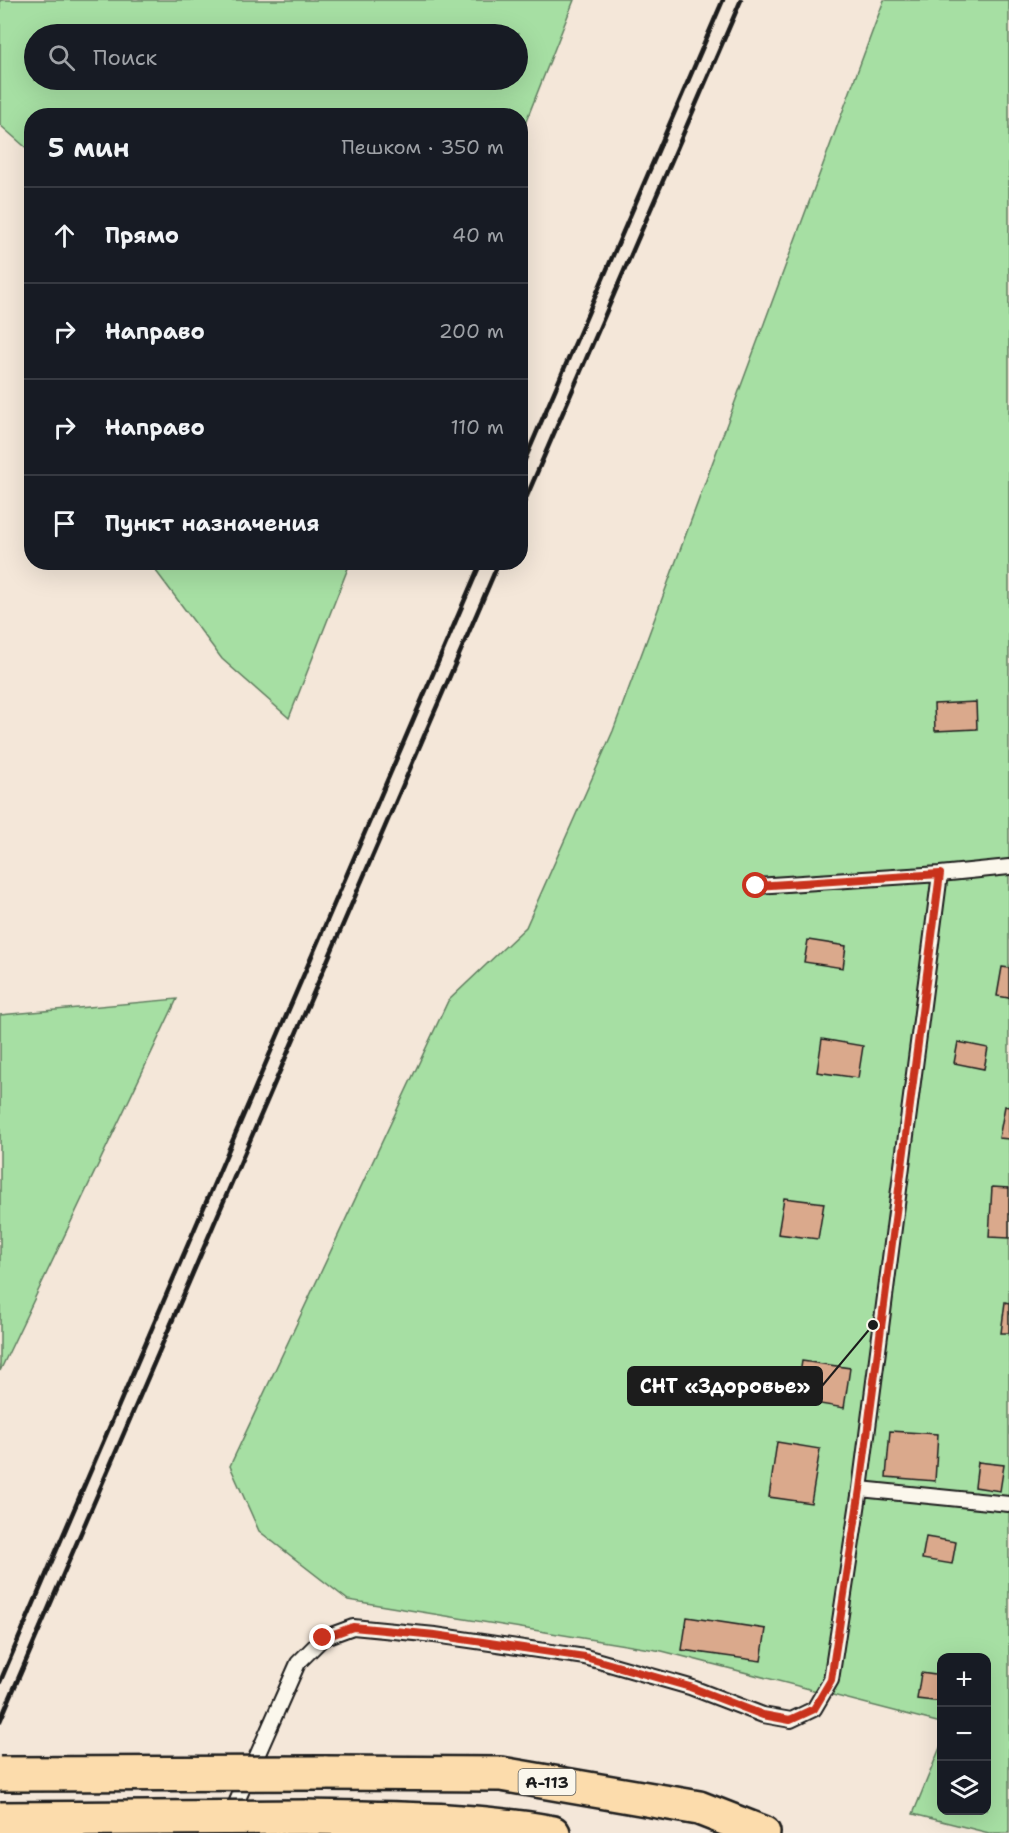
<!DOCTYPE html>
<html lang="ru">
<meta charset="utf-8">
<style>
:root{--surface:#171b24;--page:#242831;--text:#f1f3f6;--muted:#9ea1a6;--line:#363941}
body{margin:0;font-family:"Shantell Sans",sans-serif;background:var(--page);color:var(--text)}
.controls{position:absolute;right:18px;bottom:18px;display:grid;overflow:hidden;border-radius:12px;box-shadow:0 6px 24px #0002}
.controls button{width:54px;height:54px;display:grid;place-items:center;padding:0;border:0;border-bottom:2px solid var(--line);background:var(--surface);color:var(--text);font:30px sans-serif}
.stop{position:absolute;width:18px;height:18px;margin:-14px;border:4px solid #c8321e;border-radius:50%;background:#fff}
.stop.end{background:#c8321e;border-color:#fff;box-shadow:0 2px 6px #0008}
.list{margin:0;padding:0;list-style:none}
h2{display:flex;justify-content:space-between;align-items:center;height:78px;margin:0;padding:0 24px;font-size:26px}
h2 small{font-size:20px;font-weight:400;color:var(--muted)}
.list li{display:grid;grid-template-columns:39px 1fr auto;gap:18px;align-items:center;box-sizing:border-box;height:96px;padding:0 24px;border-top:2px solid var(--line)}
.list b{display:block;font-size:22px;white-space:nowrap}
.list em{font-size:20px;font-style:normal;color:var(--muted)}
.icon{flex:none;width:33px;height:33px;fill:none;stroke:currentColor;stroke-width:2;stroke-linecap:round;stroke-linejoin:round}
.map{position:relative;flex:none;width:1009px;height:1833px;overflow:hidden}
.search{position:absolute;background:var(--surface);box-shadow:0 6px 24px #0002;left:24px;top:24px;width:504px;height:66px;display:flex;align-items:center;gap:15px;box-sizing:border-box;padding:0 21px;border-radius:33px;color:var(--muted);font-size:22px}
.panel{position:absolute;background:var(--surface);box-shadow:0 6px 24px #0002;left:24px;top:108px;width:504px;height:462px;border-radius:24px}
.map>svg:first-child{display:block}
</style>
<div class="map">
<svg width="1009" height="1833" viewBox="0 0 1009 1833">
<rect width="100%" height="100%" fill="#f4e7d9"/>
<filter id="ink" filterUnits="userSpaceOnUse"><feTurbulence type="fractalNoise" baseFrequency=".0167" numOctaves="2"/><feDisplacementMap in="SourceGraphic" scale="12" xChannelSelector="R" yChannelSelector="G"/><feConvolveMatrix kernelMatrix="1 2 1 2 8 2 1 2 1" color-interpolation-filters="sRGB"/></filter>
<g filter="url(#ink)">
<path fill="#a6dfa3" stroke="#617e60" stroke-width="1.5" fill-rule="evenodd" d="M 0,0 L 574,0 L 521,134 L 520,116 L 32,116 L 31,152 L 0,125 ZM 518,34 L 518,80 L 34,80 L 34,34 Z
M 884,0 L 1009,0 L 1009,1833 L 989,1833 L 913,1814 L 941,1745 L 942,1810 L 986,1810 L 986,1658 L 942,1658 L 941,1723 L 662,1651 L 348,1600 L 259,1531 L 230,1466 L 448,1001 L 526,927 L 613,731 Z
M 150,563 L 350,563 L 289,718 L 222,659 Z
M 177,999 L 0,1371 L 0,1015 Z"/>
<path fill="#daa98c" stroke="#1c1c1c" stroke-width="1.5" d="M 976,702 L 977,729 L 935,731 L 934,704 Z
M 808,940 L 846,946 L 843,968 L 804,962 Z
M 1002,967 L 1009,968 L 1009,998 L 997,996 Z
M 822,1039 L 863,1046 L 858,1078 L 817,1072 Z
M 958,1042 L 988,1048 L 984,1069 L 954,1063 Z
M 1005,1106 L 1009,1107 L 1009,1139 L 999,1138 Z
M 992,1187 L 1009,1188 L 1009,1238 L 989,1237 Z
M 784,1198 L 824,1203 L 818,1239 L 778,1234 Z
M 1005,1302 L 1009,1303 L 1009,1333 L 1001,1333 Z
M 802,1361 L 850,1368 L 844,1408 L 796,1400 Z
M 890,1431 L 938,1434 L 935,1481 L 886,1477 Z
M 777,1442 L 820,1449 L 811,1503 L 769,1497 Z
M 978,1462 L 1004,1465 L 1000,1491 L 975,1487 Z
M 926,1537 L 956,1542 L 952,1564 L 922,1559 Z
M 687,1617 L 766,1629 L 761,1661 L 682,1650 Z
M 921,1673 L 942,1676 L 942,1702 L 917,1699 Z"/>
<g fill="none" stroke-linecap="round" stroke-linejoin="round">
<defs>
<path id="service" d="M 1009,867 L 940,874 L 860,1489 L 1009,1504
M 756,886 L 940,874
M 230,1817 L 298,1663 L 323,1638 L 353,1627 L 435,1635 L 585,1657 L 690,1687 L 763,1715 L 791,1720 L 814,1709 L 831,1680 L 860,1489"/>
<path id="trunk" d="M 324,1773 L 501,1774 L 699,1808 L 763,1833
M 306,1817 C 388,1819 472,1818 553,1833"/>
</defs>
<use href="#service" stroke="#1c1c1c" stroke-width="18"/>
<use href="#trunk" stroke="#1c1c1c" stroke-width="38"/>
<use href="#service" stroke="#fbf7ec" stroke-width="14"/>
<use href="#trunk" stroke="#fcdcac" stroke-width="33"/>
<path stroke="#1c1c1c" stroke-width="4.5" d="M 520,471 L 723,0
M 520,512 L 741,0
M 0,1682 L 481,562
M 0,1721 L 499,562"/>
<defs>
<path id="trunk-bridge" d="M 0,1774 L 324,1773
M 0,1819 L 306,1817"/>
</defs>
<use href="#trunk-bridge" stroke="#1c1c1c" stroke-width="38" stroke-linecap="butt"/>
<use href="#trunk-bridge" stroke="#fcdcac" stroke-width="33"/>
</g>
</g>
<g fill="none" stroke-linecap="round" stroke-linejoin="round" filter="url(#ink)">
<path stroke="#c8321e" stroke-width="8" d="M 323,1638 L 353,1627 L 435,1635 L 585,1657 L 690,1687 L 763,1715 L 790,1720 L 814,1709 L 831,1680 L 860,1489 L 940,874 L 756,886"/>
</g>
<g text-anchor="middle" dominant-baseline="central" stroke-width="5" stroke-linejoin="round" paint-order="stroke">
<rect fill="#fbf7ec" stroke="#5f5e5a" stroke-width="1.5" x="518.5" y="1769" width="57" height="26" rx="4.5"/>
<g font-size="16" font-weight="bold" fill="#1c1c1c">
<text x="547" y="1782">А-113</text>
</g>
</g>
<path fill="none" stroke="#1c1c1c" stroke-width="2" d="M873 1325L822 1386"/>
<circle fill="#1c1c1c" stroke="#fbf7ec" stroke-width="2" cx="873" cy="1325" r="6"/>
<rect fill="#1c1c1c" stroke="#1c1c1c" stroke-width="2" x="628" y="1367" width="194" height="38" rx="6"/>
<g font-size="20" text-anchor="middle" font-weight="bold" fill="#fff">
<text x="725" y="1393">СНТ «Здоровье»</text>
</g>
</svg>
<div class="controls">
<button>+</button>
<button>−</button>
<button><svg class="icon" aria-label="layers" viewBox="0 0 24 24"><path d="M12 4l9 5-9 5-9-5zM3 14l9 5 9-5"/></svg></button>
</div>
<div class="stop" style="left:756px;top:886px"></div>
<div class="stop end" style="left:323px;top:1638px"></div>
<div class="search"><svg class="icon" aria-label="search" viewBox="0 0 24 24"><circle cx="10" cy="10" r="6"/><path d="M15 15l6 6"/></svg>Поиск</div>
<section class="panel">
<h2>5 мин<small>Пешком · 350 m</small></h2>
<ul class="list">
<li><svg class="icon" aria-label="ahead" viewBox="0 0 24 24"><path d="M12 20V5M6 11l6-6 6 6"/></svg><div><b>Прямо</b></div><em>40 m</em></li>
<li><svg class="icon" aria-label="right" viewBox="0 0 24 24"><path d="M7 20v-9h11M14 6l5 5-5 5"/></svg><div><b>Направо</b></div><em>200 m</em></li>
<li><svg class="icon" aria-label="right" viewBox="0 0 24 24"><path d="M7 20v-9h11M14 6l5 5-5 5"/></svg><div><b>Направо</b></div><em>110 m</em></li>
<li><svg class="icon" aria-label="arrive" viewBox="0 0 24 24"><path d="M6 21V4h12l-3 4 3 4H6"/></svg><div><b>Пункт назначения</b></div></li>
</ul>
</section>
</div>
